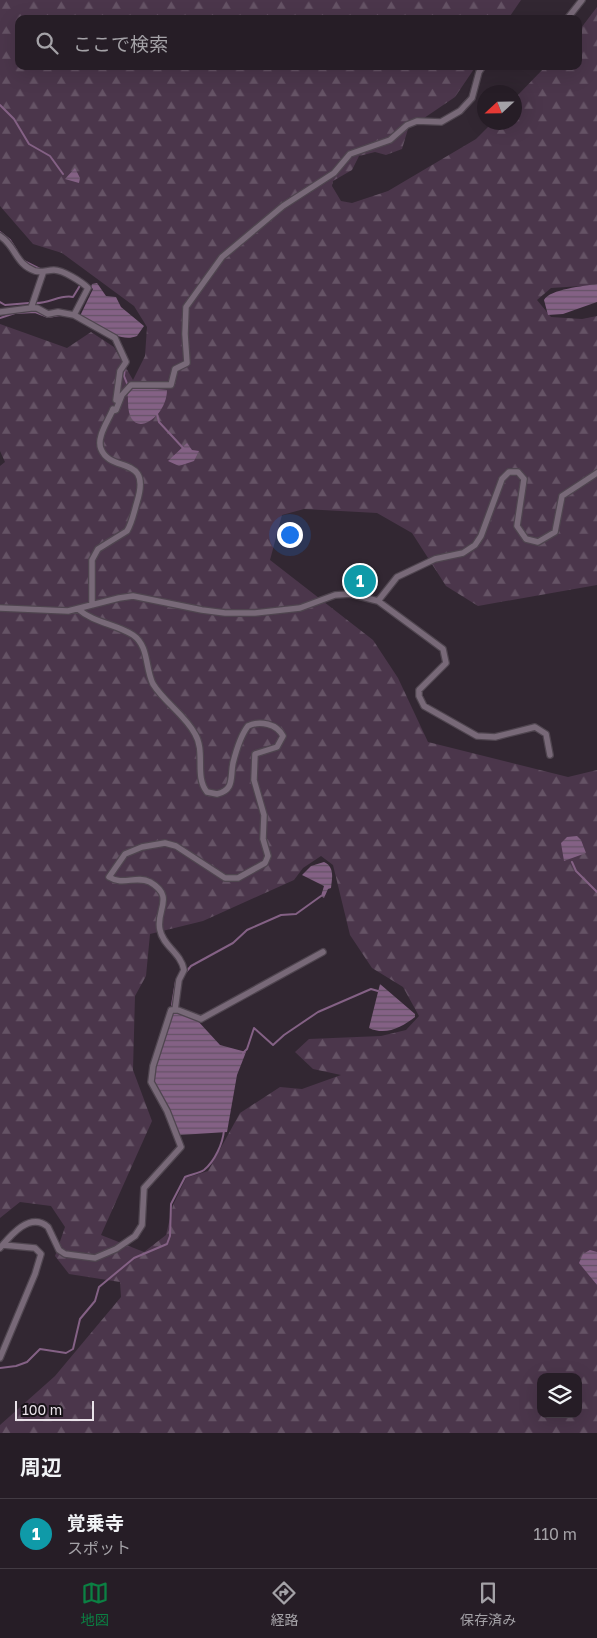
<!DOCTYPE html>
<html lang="ja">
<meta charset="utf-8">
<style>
:root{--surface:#261d26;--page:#2e262e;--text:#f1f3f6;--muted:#a4a2a7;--line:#423b43;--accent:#0b8043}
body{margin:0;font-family:"Golos Text","Noto Sans JP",sans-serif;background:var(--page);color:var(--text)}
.controls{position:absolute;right:15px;bottom:15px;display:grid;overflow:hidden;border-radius:10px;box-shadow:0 5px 20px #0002}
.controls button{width:45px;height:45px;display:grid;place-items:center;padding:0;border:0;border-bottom:1px solid var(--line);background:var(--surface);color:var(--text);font:25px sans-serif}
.compass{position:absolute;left:477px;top:85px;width:45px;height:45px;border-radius:50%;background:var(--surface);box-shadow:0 5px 20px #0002;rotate:248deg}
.scale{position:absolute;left:15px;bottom:12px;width:79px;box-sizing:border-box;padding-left:5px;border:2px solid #e9e2e9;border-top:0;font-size:14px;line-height:18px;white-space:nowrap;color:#e9e2e9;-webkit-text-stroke:4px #171217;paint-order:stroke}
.you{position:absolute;left:289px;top:534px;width:18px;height:18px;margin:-12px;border:4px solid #fff;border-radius:50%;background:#1a73e8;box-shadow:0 0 0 8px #1a73e833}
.badge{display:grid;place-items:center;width:32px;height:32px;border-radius:50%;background:var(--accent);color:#fff;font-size:16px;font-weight:700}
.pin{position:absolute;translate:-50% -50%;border:2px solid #fff;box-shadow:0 1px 5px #0006}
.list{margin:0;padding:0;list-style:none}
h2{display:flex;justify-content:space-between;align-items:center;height:65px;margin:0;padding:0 20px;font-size:21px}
h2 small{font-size:16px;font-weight:400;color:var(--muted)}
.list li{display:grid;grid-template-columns:32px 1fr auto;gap:15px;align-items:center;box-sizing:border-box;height:70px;padding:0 20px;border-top:1px solid var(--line)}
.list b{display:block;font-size:19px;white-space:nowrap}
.list p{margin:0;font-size:16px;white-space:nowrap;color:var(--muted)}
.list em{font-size:16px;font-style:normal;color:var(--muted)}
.icon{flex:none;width:28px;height:28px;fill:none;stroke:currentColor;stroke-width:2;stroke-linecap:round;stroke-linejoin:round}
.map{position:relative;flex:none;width:597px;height:1433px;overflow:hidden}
.search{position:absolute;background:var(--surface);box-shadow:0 5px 20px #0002;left:15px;right:15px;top:15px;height:55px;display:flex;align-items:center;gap:12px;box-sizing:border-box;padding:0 18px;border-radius:10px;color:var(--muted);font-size:19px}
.sheet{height:135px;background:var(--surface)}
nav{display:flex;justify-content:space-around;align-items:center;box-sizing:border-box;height:70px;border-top:1px solid var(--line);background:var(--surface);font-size:14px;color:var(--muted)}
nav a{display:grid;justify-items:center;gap:2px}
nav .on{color:var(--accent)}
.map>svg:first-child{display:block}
</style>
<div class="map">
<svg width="597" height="1433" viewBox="0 0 597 1433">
<defs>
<pattern id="forest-firs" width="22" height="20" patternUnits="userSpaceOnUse" patternTransform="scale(1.25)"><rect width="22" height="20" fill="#4b364b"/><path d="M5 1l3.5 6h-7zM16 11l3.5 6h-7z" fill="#655365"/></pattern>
<pattern id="water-rules" width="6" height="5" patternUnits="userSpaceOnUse" patternTransform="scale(1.25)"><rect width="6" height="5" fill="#846185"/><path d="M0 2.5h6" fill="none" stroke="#655266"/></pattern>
</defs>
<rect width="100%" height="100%" fill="#322732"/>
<path fill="url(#forest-firs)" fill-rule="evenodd" d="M 0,0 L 521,0 L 508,19 L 19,19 L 19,66 L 476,66 L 455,97 L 408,129 L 402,149 L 386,155 L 375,152 L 359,156 L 352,170 L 333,181 L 332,186 L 341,201 L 352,203 L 388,191 L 476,139 L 492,123 L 514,122 L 515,98 L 546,66 L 578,66 L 578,32 L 597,7 L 597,285 L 551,288 L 537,300 L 551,317 L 582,319 L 597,316 L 597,585 L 478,606 L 446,586 L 412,533 L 377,513 L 304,509 L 282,515 L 270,560 L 373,640 L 398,678 L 428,742 L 568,777 L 597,770 L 597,1433 L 0,1433 L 0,1425 L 55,1376 L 121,1297 L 120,1282 L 69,1274 L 55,1256 L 65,1227 L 51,1206 L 20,1202 L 0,1218 L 0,466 L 5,462 L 0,451 L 0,324 L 67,348 L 91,332 L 114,347 L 133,380 L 145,356 L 147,327 L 134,306 L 62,253 L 33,244 L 0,206 ZM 321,856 L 333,865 L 350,935 L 372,968 L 403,987 L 419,1016 L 406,1030 L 381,1036 L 309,1039 L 295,1052 L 313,1069 L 341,1075 L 302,1089 L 280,1087 L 240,1113 L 208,1171 L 186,1178 L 173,1205 L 166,1235 L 144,1252 L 101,1235 L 152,1121 L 133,1070 L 135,996 L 146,976 L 150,934 L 203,921 L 294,880 L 303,868 ZM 541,1377 L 578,1377 L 578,1414 L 541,1414 Z"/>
<path fill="url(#water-rules)" d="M 75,168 L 80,178 L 79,183 L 65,179 Z
M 97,283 L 106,296 L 116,297 L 121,307 L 144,326 L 137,336 C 117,344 98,322 80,316 L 93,289 L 91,287 L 92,284 Z
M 597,284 L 597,302 L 563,314 L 548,315 L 544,300 C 550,289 584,286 597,284 Z
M 131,387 L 167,390 C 167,419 128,443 128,402 C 128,396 127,391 131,387 Z
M 187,443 L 192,450 L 199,451 L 194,461 L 179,466 L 168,461 Z
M 577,836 L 581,840 L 586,853 L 564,861 L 561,843 L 567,837 Z
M 324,862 C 335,867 332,878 331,888 L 328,889 L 324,898 L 321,896 L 324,886 L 302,875 L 311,866 Z
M 380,984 L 415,1014 L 415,1017 C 402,1027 386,1036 369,1028 Z
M 173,1012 L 197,1020 L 220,1045 L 246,1052 L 237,1075 L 227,1132 L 180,1135 L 165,1102 L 155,1089 L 153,1074 Z
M 590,1250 L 597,1252 L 597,1285 L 579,1263 L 583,1254 Z"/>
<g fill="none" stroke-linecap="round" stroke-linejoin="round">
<path stroke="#846185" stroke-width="2" d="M 0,105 L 14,119 L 29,144 L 50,156 L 63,174
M 0,232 L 10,240 L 17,251
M 24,261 L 40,269
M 0,302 L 5,305 L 29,303
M 35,303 C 48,304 61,294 73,297 L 81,284
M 0,318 L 15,313 L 35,312 L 48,317 L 60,315
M 125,367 L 124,376 L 128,386
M 157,414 L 159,422 L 184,449
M 572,862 L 576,871 L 597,892
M 186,972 L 191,966 L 233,943 L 247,930 L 281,915 L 296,914 L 321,896
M 172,1005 L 176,981
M 243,1053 L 247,1049 L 254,1028 L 273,1045 L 284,1035 L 318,1012 L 371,989 L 378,991
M 0,1368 L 16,1366 L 27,1362 L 40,1349 L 66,1353 L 73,1349 L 80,1319 L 95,1301 L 99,1287 L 134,1258 L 167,1244 L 170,1236 L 171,1204 L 185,1177 C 191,1174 198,1174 204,1170 C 215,1161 223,1143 224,1130"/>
<defs>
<path id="street" d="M 567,19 L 582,0
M 0,236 C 16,246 15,264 35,271 C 42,273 47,270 54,270 C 63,270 82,282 88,288 L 74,315
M 31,308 L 43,273
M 0,312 L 31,308 L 37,308 L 48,314 L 58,312 L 74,315 L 115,338 L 126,362 L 120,371 L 116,400
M 113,411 L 116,410 L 122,395 L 131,385 L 171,385 L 175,369 L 187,363 L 185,334 L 186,307 L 222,257 L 283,206 L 334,173 L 350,154 L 390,140 L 407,125 L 417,121 L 441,122 L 460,111 L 472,98 L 479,72 L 483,66
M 378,601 L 397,577 L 435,559 L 463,553 L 475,545 L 481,536 L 502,479 L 509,472 L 518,472 L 524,479 L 517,526 L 526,539 L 538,542 L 555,532 L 562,496 L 597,473
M 92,605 L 92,560 L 98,549 L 127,531 C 132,523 134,512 137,502 C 152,454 111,474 101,449 C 96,437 109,420 113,409
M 0,608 L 68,611 L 119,598 L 133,596 L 202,610 L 225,613 L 255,613 L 300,608 L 335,595 L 350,594 L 378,601 L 443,649 L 446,663 L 419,690 L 419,696 L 424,706 L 477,736 L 495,737 L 535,727 L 546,734 L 550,755
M 78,609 C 94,623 116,624 133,635 C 149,646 145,668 153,684 C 164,702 185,715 195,734 C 206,752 194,776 207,792 L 217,794 C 235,790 230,777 233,763 C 236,751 241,735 248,726 C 260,720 277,724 283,736 L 277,747 L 255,754 L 254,780 L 264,815 L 263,839 L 268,856 L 265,863 L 238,878 L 225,878 L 176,846 L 165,843 L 142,847 L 125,854 L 109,877 C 123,886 136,875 150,882 C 176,897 155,911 160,930 C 163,946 181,953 184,970 L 179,980 L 175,1010
M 0,1248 C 10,1236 30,1211 48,1227 L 59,1250 L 65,1254 L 95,1258 L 116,1249 L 135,1236 L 142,1225 L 144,1188 L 181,1147 L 167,1111 L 151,1082 L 153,1066 L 171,1010 L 178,1010 L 201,1019 L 323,952
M 0,1358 L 35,1274 L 41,1254 L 35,1248 L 3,1245"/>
</defs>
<use href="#street" stroke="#4f454f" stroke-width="8"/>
<use href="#street" stroke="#786978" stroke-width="5.5"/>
</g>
</svg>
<div class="controls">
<button><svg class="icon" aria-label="layers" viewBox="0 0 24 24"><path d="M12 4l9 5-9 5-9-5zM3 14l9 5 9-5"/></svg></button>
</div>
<svg class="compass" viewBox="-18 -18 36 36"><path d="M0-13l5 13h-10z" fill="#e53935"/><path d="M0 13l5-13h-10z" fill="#a4a2a7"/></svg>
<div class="scale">100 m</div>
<div class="you"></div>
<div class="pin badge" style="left:360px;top:581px;background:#0f9aa8">1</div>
<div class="search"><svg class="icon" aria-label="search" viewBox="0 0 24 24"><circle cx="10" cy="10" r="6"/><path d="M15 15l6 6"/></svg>ここで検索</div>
</div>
<section class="sheet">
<h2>周辺<small></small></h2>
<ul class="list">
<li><span class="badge" style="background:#0f9aa8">1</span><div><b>覚乗寺</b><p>スポット</p></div><em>110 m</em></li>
</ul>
</section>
<nav>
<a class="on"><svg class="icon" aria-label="map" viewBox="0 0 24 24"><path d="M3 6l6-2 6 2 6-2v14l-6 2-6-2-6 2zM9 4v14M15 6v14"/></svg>地図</a>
<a><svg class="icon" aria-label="directions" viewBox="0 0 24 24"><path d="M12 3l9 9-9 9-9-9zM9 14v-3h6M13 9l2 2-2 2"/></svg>経路</a>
<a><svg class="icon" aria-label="saved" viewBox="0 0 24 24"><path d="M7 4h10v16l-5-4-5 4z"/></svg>保存済み</a>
</nav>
